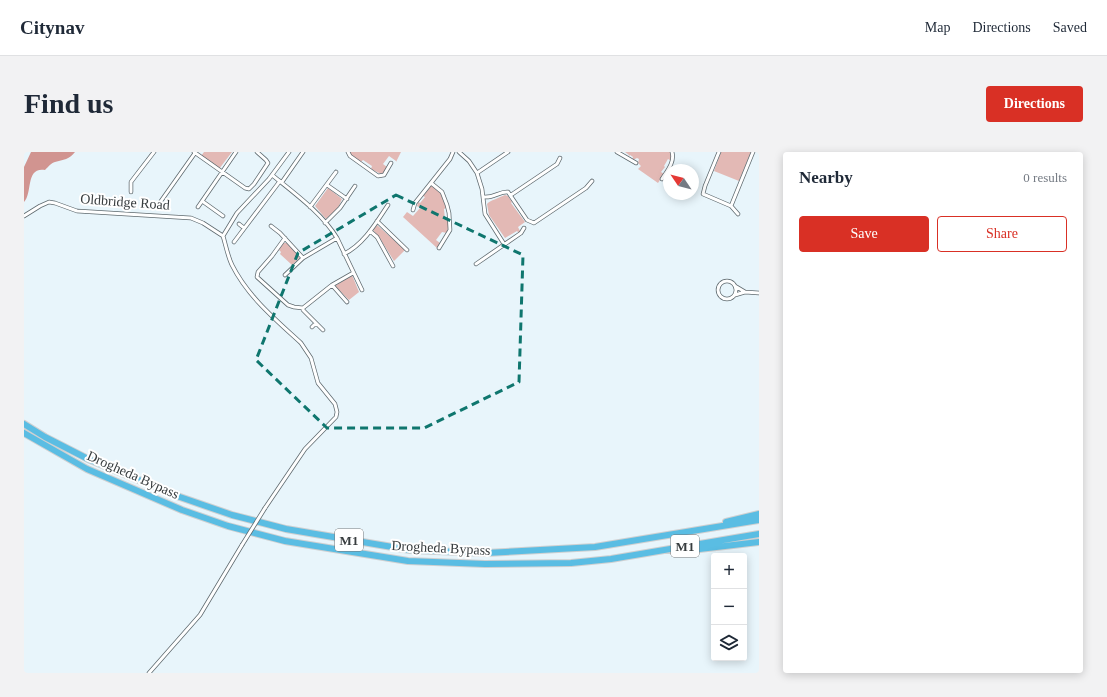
<!DOCTYPE html>
<meta charset="utf-8">
<style>
:root{--surface:#fff;--page:#f2f2f3;--text:#1f2937;--muted:#747a83;--line:#e0e1e3;--accent:#d93025}
body{margin:0;font-family:Georgia,serif;background:var(--page);color:var(--text)}
.controls{position:absolute;right:12px;bottom:12px;display:grid;overflow:hidden;border-radius:4px;box-shadow:0 2px 10px #0003}
.controls button{width:36px;height:36px;display:grid;place-items:center;padding:0;border:0;border-bottom:1px solid var(--line);background:var(--surface);color:var(--text);font:20px sans-serif}
.compass{position:absolute;left:639px;top:12px;width:36px;height:36px;border-radius:50%;background:var(--surface);box-shadow:0 2px 10px #0003;rotate:305deg}
.list{margin:0;padding:0;list-style:none}
h2{display:flex;justify-content:space-between;align-items:center;height:52px;margin:0;padding:0 16px;font-size:17px}
h2 small{font-size:13px;font-weight:400;color:var(--muted)}
.actions{display:flex;gap:8px;padding:12px 16px}
.actions a{flex:1;padding:9px 0;border:1px solid var(--accent);border-radius:4px;text-align:center;font-size:14px;color:var(--accent)}
.actions .main{background:var(--accent);color:#fff}
.icon{flex:none;width:22px;height:22px;fill:none;stroke:currentColor;stroke-width:2;stroke-linecap:round;stroke-linejoin:round}
.map{position:relative;flex:none;width:735px;height:521px;overflow:hidden;border-radius:4px}
header{display:flex;align-items:center;gap:24px;box-sizing:border-box;height:56px;padding:0 20px;background:var(--surface);border-bottom:1px solid var(--line)}
header strong{font-size:19px}
nav{display:flex;gap:22px;margin-inline-start:auto;font-size:14px}
.intro{display:flex;align-items:center;justify-content:space-between;box-sizing:border-box;height:96px;padding:0 24px}
h1{margin:0;font-size:28px}
.button{padding:10px 18px;border-radius:4px;background:var(--accent);color:#fff;font-size:14px;font-weight:700}
main{display:flex;gap:24px;padding:0 24px}
aside{flex:1;background:var(--surface);border-radius:4px;box-shadow:0 2px 10px #0003}
.map>svg:first-child{display:block}
</style>
<header>
<strong>Citynav</strong>
<nav><a>Map</a><a>Directions</a><a>Saved</a></nav>
</header>
<div class="intro"><h1>Find us</h1><a class="button">Directions</a></div>
<main>
<div class="map">
<svg width="735" height="521" viewBox="0 0 735 521">
<rect width="100%" height="100%" fill="#e8f5fb"/>
<path fill="#e3b9b5" d="M 180,0 L 208,0 L 195,17 L 177,4 Z
M 326,0 L 377,0 L 372,10 L 372,9 L 365,4 L 359,12 L 363,15 L 360,21 L 357,22 L 347,17 L 348,14 L 339,8 L 337,10 L 327,3 Z
M 601,0 L 646,0 L 648,2 L 647,9 L 644,7 L 640,14 L 641,15 L 637,20 L 640,22 L 634,31 L 614,17 L 617,14 L 614,11 L 615,7 L 613,6 L 609,8 L 608,8 L 609,5 L 606,3 L 604,5 L 605,3 Z
M 697,0 L 727,0 L 715,29 L 690,19 Z
M 407,34 L 410,34 L 417,42 L 422,56 L 420,57 L 421,67 L 424,67 L 424,76 L 423,81 L 418,80 L 412,88 L 416,91 L 413,96 L 379,65 L 383,60 L 389,64 L 396,56 L 393,54 L 394,50 L 396,51 L 401,45 L 399,44 Z
M 304,36 L 318,47 L 314,56 L 302,67 L 291,54 Z
M 481,43 L 484,44 L 488,50 L 487,51 L 501,70 L 494,75 L 496,79 L 495,81 L 493,79 L 481,86 L 465,63 L 463,52 C 465,49 477,45 481,43 Z
M 353,73 L 381,98 L 370,109 L 355,85 L 349,78 Z
M 259,91 L 263,91 L 275,103 L 275,106 L 268,113 L 256,102 L 257,100 L 255,98 Z
M 328,123 L 335,140 L 325,148 L 311,134 Z"/>
<path fill="#d19490" d="M 7,0 L 51,0 C 46,7 39,8 31,10 C 27,11 24,15 21,18 C 1,15 9,41 0,50 L 0,15 Z"/>
<g fill="none" stroke-linecap="round" stroke-linejoin="round">
<defs>
<path id="minor" d="M 170,0 L 221,36 L 225,37 L 230,32 L 244,11 L 242,8 L 233,0
M 324,0 L 326,4 L 354,24 L 360,23 L 367,11
M 435,0 L 445,9 L 453,21 L 458,37 L 461,62 L 480,92
M 593,0 L 612,11
M 695,0 L 681,34 L 679,42 L 707,54 L 714,62
M 453,21 L 484,0
M 248,23 C 270,41 298,61 313,86 L 338,138
M 638,27 C 643,19 651,10 648,0
M 258,30 L 279,0
M 407,31 L 418,40 L 423,53 L 425,61 L 426,78 L 415,96
M 303,33 L 323,47
M 107,40 L 107,30 L 110,26 L 130,0
M 487,43 L 533,12 L 536,6
M 460,45 C 470,46 476,39 484,40 L 503,68 L 510,71 L 562,36 L 568,29
M 137,49 L 171,1
M 178,49 L 199,64
M 707,54 L 729,0
M 174,55 L 212,0
M 286,55 L 312,20
M 389,58 L 391,51 L 426,7 L 429,0
M 0,64 L 16,54 L 25,50 L 31,51 L 53,59 L 167,66 L 179,71 L 199,84
M 353,69 L 383,98
M 301,71 L 316,56 L 331,34
M 215,72 L 220,76
M 247,74 L 256,81 L 279,106
M 346,79 L 353,85 L 369,114
M 261,86 L 248,104 L 234,120 L 233,125 L 264,153 L 270,155 L 279,156 L 279,158 L 299,178
M 210,90 L 256,29
M 320,102 C 340,92 352,71 364,53
M 452,112 L 497,81 L 500,76
M 261,123 L 279,106 L 313,86
M694 138a9 9 0 1 1 18 0a9 9 0 1 1-18 0Z
M 308,133 L 323,150
M 711,134 L 721,140 L 711,143
M 721,140 L 735,141
M 279,156 L 308,133 L 329,121
M 288,175 L 292,171
M 241,356 L 281,297 L 312,265 L 313,260 L 311,252 L 294,231 L 287,206 L 277,191 C 252,168 224,145 208,113 C 204,105 202,94 199,84 L 213,61 L 245,27 L 265,0
M 125,521 L 176,463 L 218,393"/>
<path id="motorway" d="M 0,272 L 21,285 L 64,307 L 156,345 L 208,363 L 262,377 L 386,398 L 462,401 L 571,395 L 735,368
M 0,281 L 63,317 L 158,358 L 204,374 L 261,389 L 384,409 L 461,412 L 547,411 L 587,407 L 735,382
M 702,370 L 735,362
M 650,400 L 735,390"/>
</defs>
<use href="#minor" stroke="#5f6a6f" stroke-width="4.5"/>
<use href="#motorway" stroke="#cfd0d1" stroke-width="8"/>
<use href="#minor" stroke="#fff" stroke-width="3"/>
<use href="#motorway" stroke="#5abde3" stroke-width="6"/>
<defs>
<path id="minor-bridge" d="M 218,393 L 241,356"/>
</defs>
<use href="#minor-bridge" stroke="#5f6a6f" stroke-width="4.5" stroke-linecap="butt"/>
<use href="#minor-bridge" stroke="#fff" stroke-width="3"/>
</g>
<path fill="none" stroke="#0f766e" stroke-width="3" stroke-dasharray="8 5" stroke-linejoin="round" d="M 372,43 L 499,103 L 495,230 L 400,276 L 303,276 L 232,208 L 274,101 Z"/>
<g text-anchor="middle" dominant-baseline="central" stroke-width="4" stroke-linejoin="round" paint-order="stroke">
<g fill="#fff" stroke="#747779" stroke-width="1">
<rect x="311" y="377" width="28" height="22" rx="3"/>
<rect x="647" y="383" width="28" height="22" rx="3"/>
</g>
<g font-size="13" font-weight="bold" fill="#383d3f">
<text x="325" y="388">M1</text>
<text x="661" y="394">M1</text>
</g>
<g font-size="14" fill="#383d3f" stroke="#fff">
<text transform="translate(101 50) rotate(4)">Oldbridge Road</text>
<text transform="translate(109 323) rotate(24)">Drogheda Bypass</text>
<text transform="translate(417 396) rotate(3)">Drogheda Bypass</text>
</g>
</g>
</svg>
<div class="controls">
<button>+</button>
<button>−</button>
<button><svg class="icon" aria-label="layers" viewBox="0 0 24 24"><path d="M12 4l9 5-9 5-9-5zM3 14l9 5 9-5"/></svg></button>
</div>
<svg class="compass" viewBox="-18 -18 36 36"><path d="M0-13l5 13h-10z" fill="#e53935"/><path d="M0 13l5-13h-10z" fill="#747a83"/></svg>
</div>
<aside>
<h2>Nearby<small>0 results</small></h2>
<ul class="list">
</ul>
<div class="actions"><a class="main">Save</a><a>Share</a></div>
</aside>
</main>
